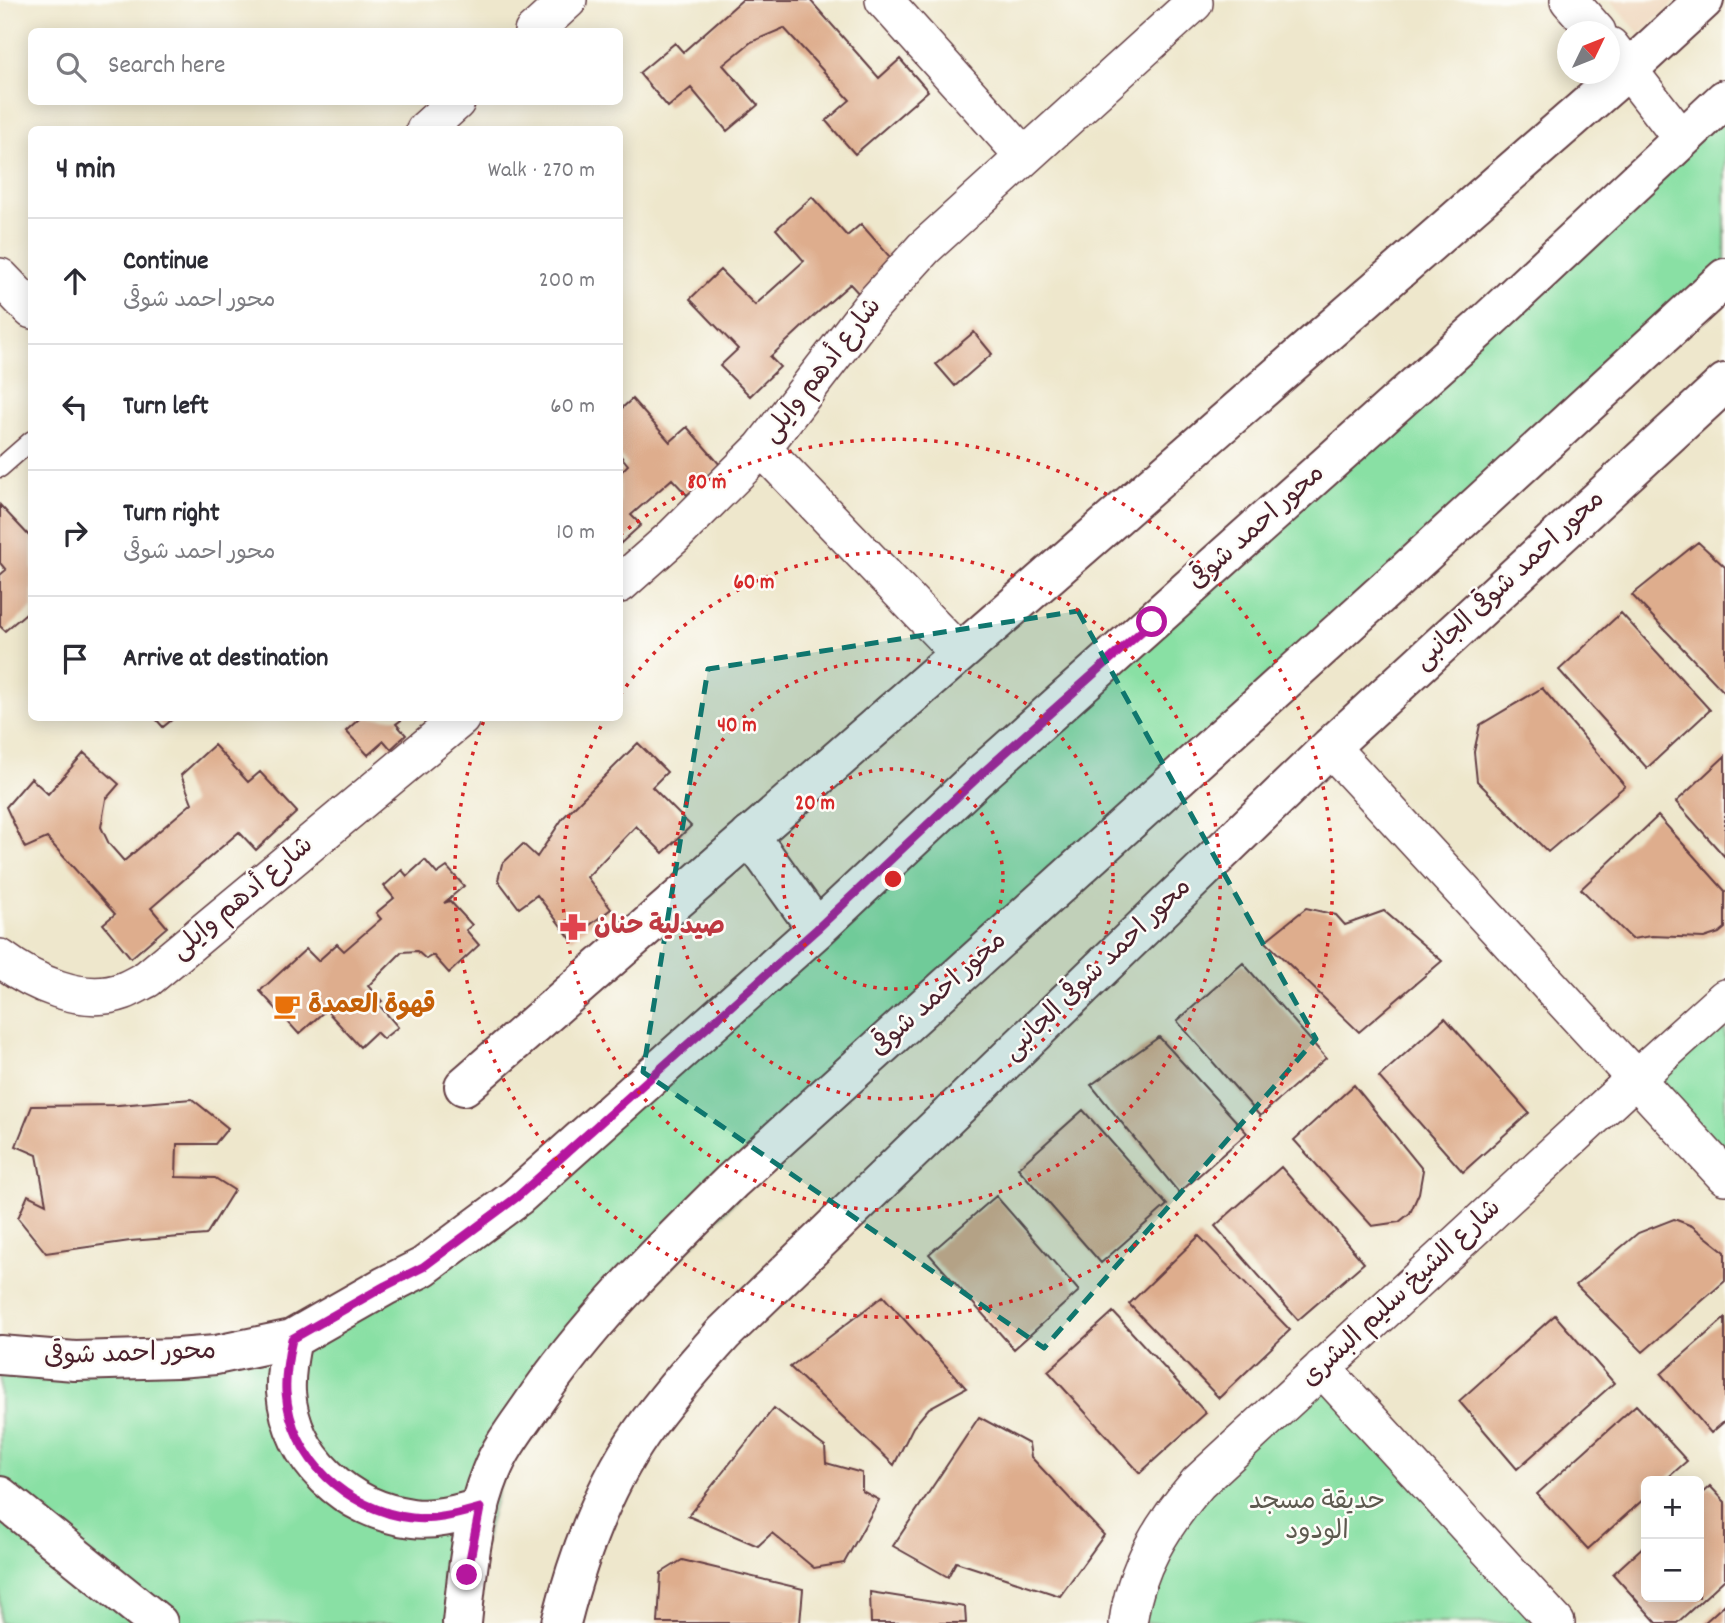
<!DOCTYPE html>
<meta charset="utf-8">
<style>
:root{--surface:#fff;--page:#f2f2f3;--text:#2b2b33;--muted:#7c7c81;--line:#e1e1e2}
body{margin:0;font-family:Dekko,"Playpen Sans Arabic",sans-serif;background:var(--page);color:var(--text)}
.controls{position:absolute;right:21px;bottom:21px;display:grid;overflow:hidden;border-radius:10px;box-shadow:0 4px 18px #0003}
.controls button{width:63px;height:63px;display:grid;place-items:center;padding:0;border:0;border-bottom:2px solid var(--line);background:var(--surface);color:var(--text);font:35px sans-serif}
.compass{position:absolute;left:1557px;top:21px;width:63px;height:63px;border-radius:50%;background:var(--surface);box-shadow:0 4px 18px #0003;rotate:47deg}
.stop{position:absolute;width:21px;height:21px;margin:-16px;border:5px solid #b5179e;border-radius:50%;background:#fff}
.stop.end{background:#b5179e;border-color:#fff;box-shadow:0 2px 7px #0008}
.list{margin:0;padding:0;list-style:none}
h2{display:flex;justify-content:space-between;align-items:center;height:91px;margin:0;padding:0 28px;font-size:30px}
h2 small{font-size:23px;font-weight:400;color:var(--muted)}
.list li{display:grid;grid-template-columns:46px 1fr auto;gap:21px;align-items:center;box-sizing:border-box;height:126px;padding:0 28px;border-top:2px solid var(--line)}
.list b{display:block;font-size:26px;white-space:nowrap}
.list p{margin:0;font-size:23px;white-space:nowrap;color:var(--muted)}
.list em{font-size:23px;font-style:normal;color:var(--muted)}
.icon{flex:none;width:38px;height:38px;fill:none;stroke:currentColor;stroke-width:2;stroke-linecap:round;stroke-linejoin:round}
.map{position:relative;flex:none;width:1725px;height:1623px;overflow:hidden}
.search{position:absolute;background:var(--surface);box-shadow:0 4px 18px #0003;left:28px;top:28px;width:595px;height:77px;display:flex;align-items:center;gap:18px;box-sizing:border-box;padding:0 24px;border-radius:10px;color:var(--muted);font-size:26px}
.panel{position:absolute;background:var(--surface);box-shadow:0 4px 18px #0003;left:28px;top:126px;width:595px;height:595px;border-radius:10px}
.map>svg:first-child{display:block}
</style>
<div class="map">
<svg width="1725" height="1623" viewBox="0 0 1725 1623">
<rect width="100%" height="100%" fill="#fdfcf7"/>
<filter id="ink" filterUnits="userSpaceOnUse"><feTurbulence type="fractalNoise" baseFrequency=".0143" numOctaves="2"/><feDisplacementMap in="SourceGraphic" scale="14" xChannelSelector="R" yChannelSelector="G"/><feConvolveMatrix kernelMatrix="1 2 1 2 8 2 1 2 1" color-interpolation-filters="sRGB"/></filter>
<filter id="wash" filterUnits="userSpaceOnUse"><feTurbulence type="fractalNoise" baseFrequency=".00686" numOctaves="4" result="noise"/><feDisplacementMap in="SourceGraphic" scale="28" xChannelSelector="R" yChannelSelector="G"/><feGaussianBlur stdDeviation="1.57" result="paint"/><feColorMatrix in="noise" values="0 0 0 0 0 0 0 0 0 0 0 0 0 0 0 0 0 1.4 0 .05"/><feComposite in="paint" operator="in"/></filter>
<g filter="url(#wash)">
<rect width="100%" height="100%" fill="#eee7cc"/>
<path fill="#efd6bb" d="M 1610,0 L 1677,0 L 1640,34 Z"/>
<path fill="#89e0a4" stroke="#6a8068" stroke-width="2" d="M 1725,99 L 1725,278 L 898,1031 L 515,1430 L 462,1623 L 0,1623 L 0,1355 L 216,1355 L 423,1267 Z
M 1725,998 L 1725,1176 L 1635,1079 Z
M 1322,1368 L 1556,1623 L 1128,1623 L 1149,1552 Z"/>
<g id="blocks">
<path fill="#dead8d" d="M 742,0 L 810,0 L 879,78 L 900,59 L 928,91 L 855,154 L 826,121 L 850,100 L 784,28 L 751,42 L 723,65 L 758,105 L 727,131 L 691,88 L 668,107 L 639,73 L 675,43 L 683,52 Z
M 812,197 L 847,236 L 861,224 L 896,264 L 861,296 L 850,284 L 815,315 L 770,357 L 780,367 L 750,396 L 720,366 L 738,349 L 690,299 L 720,270 L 755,305 L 804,261 L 776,229 Z
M 974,332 L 992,354 L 955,386 L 936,364 Z
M 632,399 L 670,442 L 687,427 L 721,466 L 687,495 L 672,479 L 631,515 L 641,525 L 620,544 L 620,473 L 628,465 L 620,455 L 620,410 Z
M 0,505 L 32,539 L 32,608 L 5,631 L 0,626 L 0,575 L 6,570 L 0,563 Z
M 1698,542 L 1725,567 L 1725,693 L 1632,595 Z
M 1621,613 L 1710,710 L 1647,768 L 1559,670 Z
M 1542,688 L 1625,786 L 1548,852 L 1477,781 L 1474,752 L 1480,725 Z
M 155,718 L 174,718 L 163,727 Z
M 360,718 L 404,718 L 396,724 L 406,735 L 391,749 L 384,741 L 368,755 L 346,731 Z
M 638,743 L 667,772 L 652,787 L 691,826 L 663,853 L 636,826 L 587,877 L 611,909 L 571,939 L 537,895 L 519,908 L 498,880 L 502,864 L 523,844 L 537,857 L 563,818 Z
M 214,745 L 248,782 L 260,772 L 297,812 L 256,850 L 239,832 L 151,908 L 167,927 L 131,958 L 103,924 L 115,914 L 47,838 L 25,848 L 6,807 L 31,778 L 48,794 L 84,753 L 119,784 L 106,799 L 101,827 L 109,844 L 124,861 L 192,803 L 181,775 Z
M 1725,756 L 1725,857 L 1676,802 Z
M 1658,816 L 1725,891 L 1725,928 L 1719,933 L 1704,938 L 1652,936 L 1632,939 L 1581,889 Z
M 425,860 L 437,874 L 447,867 L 464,886 L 444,903 L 450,901 L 472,925 L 466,930 L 479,945 L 449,973 L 433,955 L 426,959 L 417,951 L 402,952 L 368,986 L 382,1001 L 378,1004 L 398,1027 L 383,1039 L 376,1032 L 360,1047 L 326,1010 L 299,1034 L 260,991 L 306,949 L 318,961 L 337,944 L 344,951 L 381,919 L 376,913 L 394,898 L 384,886 L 402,870 L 407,876 Z
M 1306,908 L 1336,915 L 1345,925 L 1384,911 L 1442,961 L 1359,1032 L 1265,941 Z
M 1243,963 L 1326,1058 L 1260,1116 L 1177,1021 Z
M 1445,1018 L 1529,1113 L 1463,1172 L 1379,1077 Z
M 1159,1037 L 1247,1133 L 1179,1193 L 1091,1085 Z
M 1354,1085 L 1423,1170 L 1419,1193 L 1410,1213 L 1399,1222 L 1372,1226 L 1294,1140 Z
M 192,1099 L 228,1128 L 215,1144 L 177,1144 L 176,1177 L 215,1178 L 234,1190 L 206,1235 L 130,1241 L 46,1253 L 18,1218 L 28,1195 L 46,1204 L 37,1155 L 16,1146 L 32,1106 L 118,1105 Z
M 1083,1110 L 1167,1205 L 1101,1263 L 1018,1168 Z
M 1281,1167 L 1364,1263 L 1298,1320 L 1215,1226 Z
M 996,1196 L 1079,1291 L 1014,1349 L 929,1254 Z
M 1674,1219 L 1692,1226 L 1725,1252 L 1725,1281 L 1643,1352 L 1576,1285 L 1638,1233 Z
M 1199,1236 L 1290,1330 L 1219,1398 L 1129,1304 Z
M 883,1296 L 966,1388 L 929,1408 L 913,1427 L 894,1465 L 790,1367 Z
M 1113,1312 L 1206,1413 L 1140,1473 L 1048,1371 Z
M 1555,1315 L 1614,1383 L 1517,1469 L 1459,1401 Z
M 1725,1318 L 1725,1421 L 1711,1433 L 1661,1374 Z
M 1636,1405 L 1687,1461 L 1664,1481 L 1646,1481 L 1646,1497 L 1588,1549 L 1537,1494 Z
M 774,1408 L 825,1447 L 826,1463 L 862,1473 L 862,1491 L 879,1500 L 844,1563 L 814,1568 L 772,1533 L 758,1546 L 688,1516 Z
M 979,1417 L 1029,1444 L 1031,1457 L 1104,1535 L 1060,1596 L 956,1562 L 948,1577 L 893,1546 Z
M 1710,1486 L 1725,1502 L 1725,1579 L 1677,1623 L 1657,1623 L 1613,1574 L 1646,1544 L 1646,1597 L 1699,1597 L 1699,1496 Z
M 682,1560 L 803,1589 L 800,1623 L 658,1623 L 661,1573 Z
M 870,1592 L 965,1607 L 966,1623 L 871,1623 Z
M 1725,1604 L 1725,1623 L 1704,1623 Z"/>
</g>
</g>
<g filter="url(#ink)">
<use href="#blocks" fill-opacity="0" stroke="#633d43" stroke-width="2"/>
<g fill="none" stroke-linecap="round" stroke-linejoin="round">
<defs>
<path id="service" d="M 0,468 L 32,440"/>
<path id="minor" d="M 884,0 L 1024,156
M 1569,0 L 1597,32
M 533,32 L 568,0
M 1610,46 L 1682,139
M 425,130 L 456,102
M 0,277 L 32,310
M 762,448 L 959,653
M 620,584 L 674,536 L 762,448 L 869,309 L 924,248 L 1194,3
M 1330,747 L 1725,1176
M 0,958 C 32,982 82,1006 123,991 C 131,988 139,983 147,979 L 461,718
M 1322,1368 L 1556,1623
M 1128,1623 C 1135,1568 1163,1524 1198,1483 L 1635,1079 L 1725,998"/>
<path id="tertiary" d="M 464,1086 L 1629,69 L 1704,0
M 561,1623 C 578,1556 602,1489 642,1432 C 667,1397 695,1365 724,1333 L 1330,747 L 1725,383"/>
<path id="secondary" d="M 750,836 L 817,929
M 292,1339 C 288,1357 285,1373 286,1392 C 291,1459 347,1510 412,1518 C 435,1521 458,1514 480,1508
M 0,1355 L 75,1361 L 177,1358 L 216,1355 L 292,1339 L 385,1286 L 423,1267 L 517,1197 L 817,929 L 977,778 L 1478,330 L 1725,99
M 462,1623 C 467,1573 472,1519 491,1472 C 500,1449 516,1428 530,1408 C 588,1322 657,1255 731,1182 L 1394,582 L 1725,278"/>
<path id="primary" d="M 0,1496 L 158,1623"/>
</defs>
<use href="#service" stroke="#633d43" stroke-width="21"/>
<use href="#minor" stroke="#633d43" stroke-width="40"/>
<use href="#tertiary" stroke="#633d43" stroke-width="42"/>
<use href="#secondary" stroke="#633d43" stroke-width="42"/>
<use href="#primary" stroke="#633d43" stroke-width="42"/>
<use href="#service" stroke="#fff" stroke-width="18"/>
<use href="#minor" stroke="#fff" stroke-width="37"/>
<use href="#tertiary" stroke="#fff" stroke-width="38"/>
<use href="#secondary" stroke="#fff" stroke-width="38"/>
<use href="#primary" stroke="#fff" stroke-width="38"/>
</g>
</g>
<g fill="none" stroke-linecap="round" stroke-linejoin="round" filter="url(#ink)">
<path stroke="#b5179e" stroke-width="9" d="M 467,1575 L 480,1508 C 458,1514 435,1521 412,1518 C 347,1510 291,1459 286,1392 C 285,1373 288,1357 292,1339 L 385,1286 L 423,1267 L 517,1197 L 817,929 L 977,778 L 1152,622"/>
</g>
<path fill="#0f766e" fill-opacity="0.2" stroke="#0f766e" stroke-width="5" stroke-dasharray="14 9" stroke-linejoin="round" d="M 1078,611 L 1316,1039 L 1044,1348 L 643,1072 L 708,669 Z"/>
<g fill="none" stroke="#d62828" stroke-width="3.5" stroke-dasharray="3.5 7">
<circle cx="893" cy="879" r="110"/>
<circle cx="893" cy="879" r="220"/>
<path d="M620 695A329 329 0 1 1 605 719"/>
<path d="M620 535A439 439 0 1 1 485 718"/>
</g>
<defs>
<symbol id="pharmacy-bare" viewBox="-9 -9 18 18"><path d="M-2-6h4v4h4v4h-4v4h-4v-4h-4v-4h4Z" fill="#e0444e" stroke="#fdfcf7" stroke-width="2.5" paint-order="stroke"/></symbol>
<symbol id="cafe-bare" viewBox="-9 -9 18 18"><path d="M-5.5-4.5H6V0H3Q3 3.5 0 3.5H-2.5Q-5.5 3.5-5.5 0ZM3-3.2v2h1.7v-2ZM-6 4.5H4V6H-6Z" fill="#e8710a" stroke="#fdfcf7" stroke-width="2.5" paint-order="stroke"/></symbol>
</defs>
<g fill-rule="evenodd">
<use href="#pharmacy-bare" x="554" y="908" width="38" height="38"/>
<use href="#cafe-bare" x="268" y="987" width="38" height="38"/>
</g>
<g text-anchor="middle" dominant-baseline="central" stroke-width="5" stroke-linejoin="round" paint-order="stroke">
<g font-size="26" fill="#4a1f2b" stroke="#fdfcf7">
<text transform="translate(823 371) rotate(-52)">شارع أدهم وايلى</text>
<text transform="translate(1257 528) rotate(-42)">محور احمد شوقى</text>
<text transform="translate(1510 581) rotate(-43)">محور احمد شوقى الجانبى</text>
<text transform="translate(243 899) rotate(-40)">شارع أدهم وايلى</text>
<text transform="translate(1098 970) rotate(-44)">محور احمد شوقى الجانبى</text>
<text transform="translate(939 995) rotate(-42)">محور احمد شوقى</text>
<text transform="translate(1402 1294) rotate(-43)">شارع الشيخ سليم البشرى</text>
<text transform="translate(130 1355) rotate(-2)">محور احمد شوقى</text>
</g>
<g font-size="26" font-weight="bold" fill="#be3a42" stroke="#fdfcf7" text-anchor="start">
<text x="594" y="927">صيدلية حنان</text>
</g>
<g font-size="26" font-weight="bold" fill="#c56008" stroke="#fdfcf7" text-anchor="start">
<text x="308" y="1006">قهوة العمدة</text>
</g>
<g font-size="26" fill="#5d594f" stroke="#fdfcf7">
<text x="1317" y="1502">حديقة مسجد<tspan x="1317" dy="30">الودود</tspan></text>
</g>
</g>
<circle cx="893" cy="879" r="10" fill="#d62828" stroke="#fdfcf7" stroke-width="3.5"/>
<g font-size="21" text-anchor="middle" font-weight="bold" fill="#d62828" stroke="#fdfcf7" stroke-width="5" stroke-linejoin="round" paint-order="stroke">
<text x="707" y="488">80 m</text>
<text x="754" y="588">60 m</text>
<text x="737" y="731">40 m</text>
<text x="815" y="809">20 m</text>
</g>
</svg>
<div class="controls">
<button>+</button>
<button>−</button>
</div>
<svg class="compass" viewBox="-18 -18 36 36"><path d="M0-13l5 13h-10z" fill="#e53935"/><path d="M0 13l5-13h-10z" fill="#7c7c81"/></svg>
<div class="stop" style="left:1152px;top:622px"></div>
<div class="stop end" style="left:467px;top:1575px"></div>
<div class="search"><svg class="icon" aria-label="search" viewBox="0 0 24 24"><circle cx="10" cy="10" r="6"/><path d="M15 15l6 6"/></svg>Search here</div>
<section class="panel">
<h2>4 min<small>Walk · 270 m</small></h2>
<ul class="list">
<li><svg class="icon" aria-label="ahead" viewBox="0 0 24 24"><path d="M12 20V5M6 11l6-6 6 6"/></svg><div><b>Continue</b><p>محور احمد شوقى</p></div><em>200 m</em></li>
<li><svg class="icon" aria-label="left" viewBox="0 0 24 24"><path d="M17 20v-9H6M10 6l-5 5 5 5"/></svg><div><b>Turn left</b></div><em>60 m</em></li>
<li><svg class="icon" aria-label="right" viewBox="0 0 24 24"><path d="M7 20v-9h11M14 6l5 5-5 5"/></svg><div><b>Turn right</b><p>محور احمد شوقى</p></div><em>10 m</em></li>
<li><svg class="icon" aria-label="arrive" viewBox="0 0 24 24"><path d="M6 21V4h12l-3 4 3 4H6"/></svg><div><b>Arrive at destination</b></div></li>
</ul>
</section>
</div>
